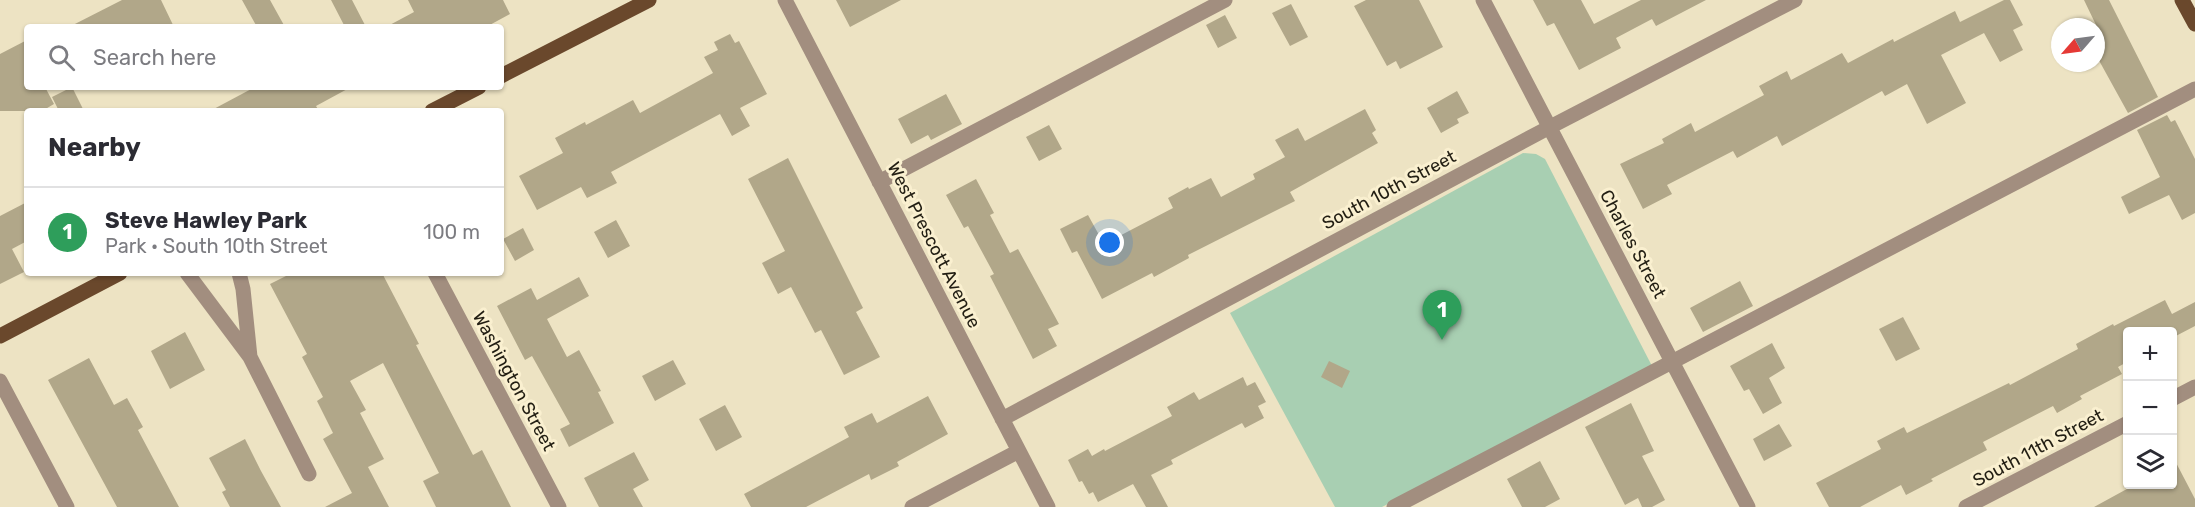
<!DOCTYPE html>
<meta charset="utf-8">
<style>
:root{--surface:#fff;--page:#f7f7f7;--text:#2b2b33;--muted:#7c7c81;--line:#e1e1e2;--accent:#0f766e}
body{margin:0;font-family:Rubik,sans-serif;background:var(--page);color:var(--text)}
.controls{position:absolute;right:18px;bottom:18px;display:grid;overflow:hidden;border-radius:6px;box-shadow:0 2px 4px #0004}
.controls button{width:54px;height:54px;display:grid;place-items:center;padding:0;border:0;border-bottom:2px solid var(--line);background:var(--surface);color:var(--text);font:30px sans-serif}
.compass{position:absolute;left:2051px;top:18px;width:54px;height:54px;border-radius:50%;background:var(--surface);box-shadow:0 2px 4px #0004;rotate:242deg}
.you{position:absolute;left:1110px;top:243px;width:21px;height:21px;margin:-15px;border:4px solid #fff;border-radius:50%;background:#1a73e8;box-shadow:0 0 0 9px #1a73e833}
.badge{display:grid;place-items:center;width:39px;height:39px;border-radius:50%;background:var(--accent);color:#fff;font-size:20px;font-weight:700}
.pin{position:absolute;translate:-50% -50px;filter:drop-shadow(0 2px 3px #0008)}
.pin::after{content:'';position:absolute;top:32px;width:21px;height:18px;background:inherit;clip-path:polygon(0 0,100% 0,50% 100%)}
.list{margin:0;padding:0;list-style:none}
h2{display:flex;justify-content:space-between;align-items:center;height:78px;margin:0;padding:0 24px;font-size:26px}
h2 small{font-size:20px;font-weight:400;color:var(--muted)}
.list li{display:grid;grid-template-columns:39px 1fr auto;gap:18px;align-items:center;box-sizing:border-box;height:90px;padding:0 24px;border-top:2px solid var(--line)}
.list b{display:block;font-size:22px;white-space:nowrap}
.list p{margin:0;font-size:20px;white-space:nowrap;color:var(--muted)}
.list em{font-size:20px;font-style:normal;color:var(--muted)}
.icon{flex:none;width:33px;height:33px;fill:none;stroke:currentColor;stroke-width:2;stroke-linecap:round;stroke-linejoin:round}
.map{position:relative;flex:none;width:2195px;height:507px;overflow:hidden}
.search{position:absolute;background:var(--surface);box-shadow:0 2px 4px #0004;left:24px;top:24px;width:480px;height:66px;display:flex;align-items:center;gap:15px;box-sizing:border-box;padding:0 21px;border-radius:6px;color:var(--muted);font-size:22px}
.panel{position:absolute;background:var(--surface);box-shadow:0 2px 4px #0004;left:24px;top:108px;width:480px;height:168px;border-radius:6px}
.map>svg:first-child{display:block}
</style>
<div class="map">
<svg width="2195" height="507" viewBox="0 0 2195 507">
<rect width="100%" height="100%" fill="#ede3c3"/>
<path fill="#a8cfb2" d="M 1523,153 L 1536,154 L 1545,159 L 1652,366 L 1382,507 L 1335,507 L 1230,313 Z"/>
<path fill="#b1a789" d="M 122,0 L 161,0 L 174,27 L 69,27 Z
M 242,0 L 270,0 L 285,27 L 257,27 Z
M 331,0 L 352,0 L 366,27 L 345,27 Z
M 408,0 L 503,0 L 510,14 L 486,27 L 386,27 L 414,12 Z
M 836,0 L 901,0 L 850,27 Z
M 1366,0 L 1419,0 L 1443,47 L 1400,69 L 1396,61 L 1387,66 L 1354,6 Z
M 1533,0 L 1581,0 L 1594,24 L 1641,0 L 1706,0 L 1656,26 L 1652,19 L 1616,38 L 1621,48 L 1579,70 L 1554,23 L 1547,26 Z
M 2004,0 L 2010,0 L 2023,25 L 2013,30 L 2023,50 L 2000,62 L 1984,33 L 1941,55 L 1966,103 L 1927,124 L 1907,84 L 1885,96 L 1882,91 L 1782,146 L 1777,136 L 1737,158 L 1733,151 L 1667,185 L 1672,194 L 1643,209 L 1620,164 L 1664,143 L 1662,139 L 1691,123 L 1695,132 L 1764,95 L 1759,86 L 1787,71 L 1791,80 L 1842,53 L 1848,63 L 1893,39 L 1894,42 L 1955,11 L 1960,22 Z
M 2084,0 L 2109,0 L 2158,97 L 2128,113 L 2096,55 L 2096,25 Z
M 1291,4 L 1308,37 L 1290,46 L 1272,13 Z
M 1225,15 L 1237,38 L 1218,48 L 1206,25 Z
M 730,34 L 735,43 L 739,41 L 767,94 L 740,108 L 750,126 L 732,136 L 720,114 L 611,172 L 617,183 L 587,198 L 581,187 L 537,210 L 519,176 L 563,153 L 555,138 L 585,122 L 586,125 L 633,100 L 640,113 L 713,73 L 704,57 L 718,50 L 714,42 Z
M 27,40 L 27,87 L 45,87 L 54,104 L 42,111 L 0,111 L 0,54 Z
M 72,87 L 84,111 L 59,111 L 52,97 Z
M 255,87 L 351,87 L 316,106 L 319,111 L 210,111 Z
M 1457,91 L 1469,113 L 1457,119 L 1459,123 L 1441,133 L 1427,108 Z
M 946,94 L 962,124 L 931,140 L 928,135 L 911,144 L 898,119 Z
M 1365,109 L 1376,130 L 1372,133 L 1378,143 L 1290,192 L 1295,201 L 1188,255 L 1189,258 L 1154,277 L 1152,273 L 1102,299 L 1077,251 L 1072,253 L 1060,229 L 1088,215 L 1104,244 L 1173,208 L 1168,198 L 1188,187 L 1189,189 L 1211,178 L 1221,197 L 1255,179 L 1253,174 L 1285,157 L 1275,140 L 1298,128 L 1305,141 Z
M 2167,115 L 2171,122 L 2175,120 L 2195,159 L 2195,213 L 2182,220 L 2169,195 L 2129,214 L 2121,197 L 2160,177 L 2137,130 Z
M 1049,125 L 1062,149 L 1039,161 L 1026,137 Z
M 788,158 L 863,308 L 856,312 L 880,357 L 844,375 L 821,330 L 815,333 L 791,287 L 778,294 L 762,263 L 785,251 L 748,179 Z
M 976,179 L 994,213 L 990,215 L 1010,253 L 1018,249 L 1059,324 L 1048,329 L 1057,346 L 1033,359 L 990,276 L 994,274 L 968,226 L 964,228 L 946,195 Z
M 27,202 L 27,241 L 12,249 L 24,272 L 0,284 L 0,216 Z
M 616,220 L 630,246 L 608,258 L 594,232 Z
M 523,228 L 534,250 L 515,261 L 503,239 Z
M 292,273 L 382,273 L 419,344 L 416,345 L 473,455 L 482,450 L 511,507 L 436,507 L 423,481 L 439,473 L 383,363 L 350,381 L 366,410 L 360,413 L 384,459 L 368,467 L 389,507 L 325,507 L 352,493 L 323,439 L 333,433 L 317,401 L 323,397 L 302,357 L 307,354 L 270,284 Z
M 579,277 L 589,296 L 547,319 L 567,357 L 579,350 L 601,391 L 598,392 L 614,423 L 569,447 L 560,429 L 570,424 L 532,356 L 525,360 L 497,306 L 531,288 L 537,300 Z
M 1740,281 L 1753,306 L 1703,332 L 1690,308 Z
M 2165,300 L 2172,314 L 2195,302 L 2195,326 L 2172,338 L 2172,332 L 2127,332 L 2127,362 L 2118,367 L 2122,374 L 2080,396 L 2082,399 L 2057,413 L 2053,406 L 1983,442 L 1987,450 L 1931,479 L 1933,481 L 1906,495 L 1901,485 L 1860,507 L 1829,507 L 1816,483 L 1881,449 L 1877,441 L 1904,427 L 1907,433 L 2009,383 L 2010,385 L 2078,349 L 2076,344 L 2113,324 L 2114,326 Z
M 1903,317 L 1920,349 L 1896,361 L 1879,329 Z
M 185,332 L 205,370 L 170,389 L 151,351 Z
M 1772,343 L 1785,368 L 1769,378 L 1782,403 L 1763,414 L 1749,389 L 1744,391 L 1730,366 Z
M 89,358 L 114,405 L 127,398 L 143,427 L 138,430 L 179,507 L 117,507 L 48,380 Z
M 673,360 L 686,384 L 655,401 L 642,376 Z
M 1329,361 L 1350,371 L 1342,388 L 1321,377 Z
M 1243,377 L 1247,386 L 1255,382 L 1266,402 L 1258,406 L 1264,418 L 1245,428 L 1242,423 L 1171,460 L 1173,464 L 1151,475 L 1168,507 L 1146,507 L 1133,484 L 1098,502 L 1093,492 L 1089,494 L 1082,481 L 1079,482 L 1068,460 L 1088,449 L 1092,456 L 1104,449 L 1105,451 L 1172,416 L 1167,407 L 1194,392 L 1199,400 Z
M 928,396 L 948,434 L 897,462 L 899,466 L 871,480 L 869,474 L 806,507 L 751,507 L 744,494 L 849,437 L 844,427 L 872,413 L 877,423 Z
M 1631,403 L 1654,451 L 1642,456 L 1665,500 L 1652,507 L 1642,507 L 1638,498 L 1625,505 L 1585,427 Z
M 725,405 L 742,437 L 716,451 L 699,419 Z
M 1779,424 L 1792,446 L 1764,461 L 1753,439 Z
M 245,439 L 261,471 L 281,507 L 230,507 L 222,492 L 226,490 L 209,458 Z
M 634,452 L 649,480 L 633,489 L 643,507 L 599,507 L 584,478 Z
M 2172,455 L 2195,499 L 2195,507 L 2094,507 L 2136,484 L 2172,484 Z
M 1540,461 L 1560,499 L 1545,507 L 1522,507 L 1507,479 Z"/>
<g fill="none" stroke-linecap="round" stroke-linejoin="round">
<path stroke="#a28e7f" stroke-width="15" d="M 785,0 L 1048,507
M 1483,0 L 1748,507
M 879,182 L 1225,0
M 187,273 L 250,357 L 309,474
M 239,273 L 243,289 L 250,357
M 435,273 L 559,507
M 0,381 L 67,507
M 2172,399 L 2195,387
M 1002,419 L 1550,127 L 1795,0
M 912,507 L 1019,451
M 1394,507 L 2195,89
M 1966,507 L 2128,423"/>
<path stroke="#6a482c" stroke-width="15" d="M 2182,0 L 2195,24
M 501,76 L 649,0
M 432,111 L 479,87
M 0,336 L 120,273"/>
</g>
<g text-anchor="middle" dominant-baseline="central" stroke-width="6" stroke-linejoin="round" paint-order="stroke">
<g font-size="18" fill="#221e13" stroke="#faf0d0">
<text transform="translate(1389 190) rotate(-28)">South 10th Street</text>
<text transform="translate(1633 244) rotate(62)">Charles Street</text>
<text transform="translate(934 245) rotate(63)">West Prescott Avenue</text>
<text transform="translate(514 381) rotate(62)">Washington Street</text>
<text transform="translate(2038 448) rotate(-28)">South 11th Street</text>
</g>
</g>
</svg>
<div class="controls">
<button>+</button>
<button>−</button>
<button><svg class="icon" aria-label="layers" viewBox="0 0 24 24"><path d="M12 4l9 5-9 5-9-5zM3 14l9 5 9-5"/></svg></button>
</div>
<svg class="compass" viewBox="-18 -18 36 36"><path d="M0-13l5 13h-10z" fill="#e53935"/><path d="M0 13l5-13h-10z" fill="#7c7c81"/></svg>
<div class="you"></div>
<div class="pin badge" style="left:1442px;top:340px;background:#2e9e5b">1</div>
<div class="search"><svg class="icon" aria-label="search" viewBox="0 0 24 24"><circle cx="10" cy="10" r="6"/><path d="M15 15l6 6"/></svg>Search here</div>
<section class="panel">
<h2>Nearby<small></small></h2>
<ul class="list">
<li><span class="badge" style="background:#2e9e5b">1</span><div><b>Steve Hawley Park</b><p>Park · South 10th Street</p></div><em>100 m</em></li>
</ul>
</section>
</div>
